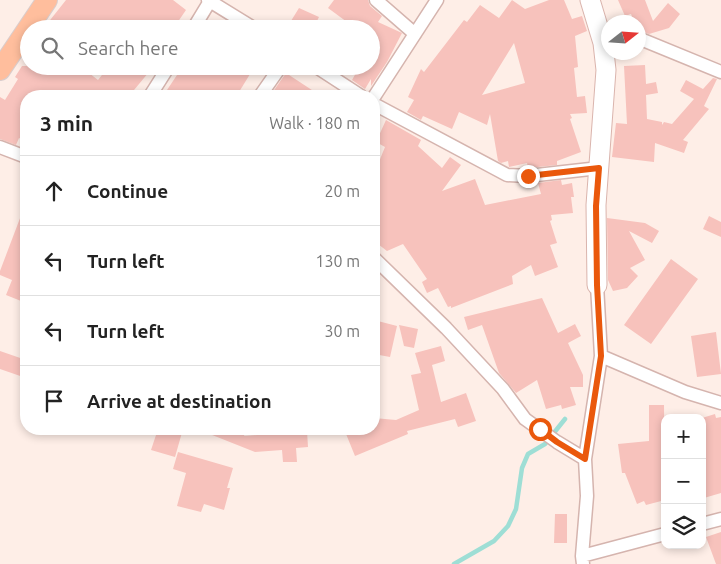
<!DOCTYPE html>
<meta charset="utf-8">
<style>
:root{--surface:#fff;--page:#f2f2f2;--text:#222;--muted:#767676;--line:#e0e0e0}
body{margin:0;font-family:Ubuntu,sans-serif;background:var(--page);color:var(--text)}
.controls{position:absolute;right:15px;bottom:15px;display:grid;overflow:hidden;border-radius:10px;box-shadow:0 2px 8px #0003}
.controls button{width:45px;height:45px;display:grid;place-items:center;padding:0;border:0;border-bottom:1px solid var(--line);background:var(--surface);color:var(--text);font:25px sans-serif}
.compass{position:absolute;left:601px;top:15px;width:45px;height:45px;border-radius:50%;background:var(--surface);box-shadow:0 2px 8px #0003;rotate:73deg}
.stop{position:absolute;width:15px;height:15px;margin:-11px;border:4px solid #ea580c;border-radius:50%;background:#fff}
.stop.end{background:#ea580c;border-color:#fff;box-shadow:0 1px 5px #0008}
.list{margin:0;padding:0;list-style:none}
h2{display:flex;justify-content:space-between;align-items:center;height:65px;margin:0;padding:0 20px;font-size:21px}
h2 small{font-size:16px;font-weight:400;color:var(--muted)}
.list li{display:grid;grid-template-columns:32px 1fr auto;gap:15px;align-items:center;box-sizing:border-box;height:70px;padding:0 20px;border-top:1px solid var(--line)}
.list b{display:block;font-size:19px;white-space:nowrap}
.list em{font-size:16px;font-style:normal;color:var(--muted)}
.icon{flex:none;width:28px;height:28px;fill:none;stroke:currentColor;stroke-width:2;stroke-linecap:round;stroke-linejoin:round}
.map{position:relative;flex:none;width:721px;height:564px;overflow:hidden}
.search{position:absolute;background:var(--surface);box-shadow:0 2px 8px #0003;left:20px;top:20px;width:360px;height:55px;display:flex;align-items:center;gap:12px;box-sizing:border-box;padding:0 18px;border-radius:28px;color:var(--muted);font-size:19px}
.panel{position:absolute;background:var(--surface);box-shadow:0 2px 8px #0003;left:20px;top:90px;width:360px;height:345px;border-radius:20px}
.map>svg:first-child{display:block}
</style>
<div class="map">
<svg width="721" height="564" viewBox="0 0 721 564">
<rect width="100%" height="100%" fill="#feeee7"/>
<g fill="none" stroke-linecap="round" stroke-linejoin="round">
<path stroke="#9eded5" stroke-width="4.5" d="M 454,564 L 494,541 L 508,526 L 516,509 L 522,468 L 528,454 L 545,444 L 565,419"/>
</g>
<path fill="#f7c2bc" fill-rule="evenodd" d="M 66,0 L 173,0 L 186,10 L 173,29 L 106,29 L 94,20 L 87,29 L 54,29 L 47,24 Z
M 334,0 L 368,0 L 370,6 L 382,16 L 378,22 L 402,33 L 387,62 L 371,86 L 371,79 L 365,89 L 352,80 L 360,66 L 371,66 L 371,29 L 342,29 L 347,22 L 328,8 Z
M 512,0 L 525,9 L 549,0 L 564,0 L 572,19 L 582,16 L 587,31 L 575,36 L 578,67 L 574,68 L 577,97 L 585,96 L 587,113 L 570,114 L 572,118 L 570,119 L 581,152 L 557,161 L 557,165 L 528,168 L 527,163 L 509,167 L 508,161 L 501,163 L 498,161 L 490,114 L 487,125 L 459,112 L 452,129 L 423,116 L 421,120 L 407,112 L 414,100 L 408,97 L 421,69 L 424,72 L 464,20 L 467,22 L 480,5 L 499,18 ZM 514,43 L 525,83 L 482,95 Z
M 618,0 L 645,0 L 653,21 L 668,3 L 680,14 L 669,28 L 649,34 L 638,30 L 638,22 L 634,22 L 631,14 L 625,16 Z
M 299,8 L 319,17 L 313,29 L 286,29 Z
M 645,65 L 646,84 L 656,82 L 658,93 L 646,95 L 647,119 L 662,122 L 662,125 L 664,122 L 672,124 L 694,99 L 680,91 L 686,80 L 703,89 L 713,78 L 717,79 L 704,106 L 709,109 L 683,140 L 688,142 L 684,153 L 655,143 L 654,162 L 612,157 L 616,123 L 627,124 L 624,66 Z
M 22,66 L 80,66 L 98,80 L 109,66 L 154,66 L 129,96 L 26,96 L 26,142 L 19,138 L 16,145 L 0,139 L 0,97 L 5,100 L 18,79 L 15,77 Z
M 183,66 L 255,66 L 239,92 L 237,90 L 232,96 L 163,96 Z
M 286,73 L 321,96 L 270,96 Z
M 386,120 L 421,140 L 418,146 L 442,168 L 450,157 L 461,165 L 442,191 L 475,179 L 485,205 L 541,194 L 538,183 L 561,180 L 562,185 L 572,183 L 574,197 L 571,197 L 573,213 L 551,215 L 552,220 L 550,221 L 557,243 L 550,245 L 558,267 L 535,276 L 531,265 L 512,276 L 513,284 L 451,308 L 451,306 L 448,307 L 438,288 L 427,293 L 422,282 L 427,279 L 403,244 L 387,251 L 374,241 L 374,174 L 385,147 L 376,142 Z
M 25,205 L 26,205 L 26,303 L 6,295 L 12,280 L 0,275 L 0,271 Z
M 709,216 L 721,222 L 721,237 L 703,229 Z
M 607,218 L 645,223 L 659,231 L 652,243 L 629,231 L 645,260 L 630,268 L 638,276 L 627,288 L 613,291 L 608,280 Z
M 671,259 L 698,279 L 651,344 L 624,325 Z
M 542,298 L 558,333 L 575,324 L 581,336 L 568,343 L 583,375 L 583,387 L 570,387 L 576,405 L 562,409 L 561,405 L 546,409 L 537,380 L 516,393 L 499,373 L 482,325 L 468,330 L 464,317 Z
M 374,320 L 397,326 L 390,357 L 374,354 Z
M 399,325 L 418,329 L 414,348 L 404,346 Z
M 716,332 L 721,374 L 697,377 L 691,336 Z
M 441,346 L 445,361 L 432,365 L 441,402 L 466,393 L 476,421 L 458,427 L 455,419 L 407,431 L 408,434 L 355,456 L 344,429 L 374,429 L 374,418 L 396,420 L 419,410 L 411,375 L 421,373 L 415,353 Z
M 0,351 L 26,360 L 26,378 L 0,369 Z
M 649,405 L 664,405 L 665,500 L 646,505 L 644,501 L 637,504 L 625,473 L 622,473 L 618,444 L 649,441 Z
M 715,414 L 716,418 L 721,417 L 721,493 L 704,498 L 702,491 L 702,418 Z
M 158,429 L 183,429 L 175,457 L 151,450 Z
M 197,429 L 247,429 L 244,436 L 307,431 L 308,447 L 296,448 L 297,462 L 283,462 L 282,450 L 255,452 Z
M 178,452 L 233,468 L 227,488 L 230,488 L 224,510 L 204,504 L 201,512 L 177,506 L 186,473 L 173,469 Z
M 555,514 L 567,514 L 567,543 L 554,543 Z
M 721,532 L 721,564 L 716,564 L 706,537 Z"/>
<g fill="none" stroke-linecap="round" stroke-linejoin="round">
<defs>
<path id="street" d="M 208,0 L 255,29
M 376,0 L 415,34
M 193,29 L 210,1
M 638,38 L 721,72
M 315,66 L 361,96
M 150,96 L 169,66
M 260,96 L 281,66
M 374,97 L 437,0
M 374,104 L 507,175 L 528,176 L 599,168
M 0,147 L 26,157
M 374,258 L 446,328 L 503,389 L 525,419 L 557,442 L 585,459
M 601,356 L 685,392 L 721,403
M 702,524 L 721,519
M 582,556 L 665,534
M 583,564 L 582,556 L 587,496 L 585,459 L 601,356 L 597,285"/>
<path id="secondary" d="M 590,0 L 603,43 L 606,70 L 596,205 L 597,285"/>
<path id="primary" d="M 0,70 L 47,0"/>
</defs>
<use href="#street" stroke="#d5b4ae" stroke-width="15"/>
<use href="#secondary" stroke="#dab4ad" stroke-width="21"/>
<use href="#primary" stroke="#dacdcc" stroke-width="22"/>
<use href="#street" stroke="#fff" stroke-width="12"/>
<use href="#secondary" stroke="#fff" stroke-width="19"/>
<use href="#primary" stroke="#ffbe9d" stroke-width="20"/>
</g>
<g fill="none" stroke-linecap="round" stroke-linejoin="round">
<path stroke="#ea580c" stroke-width="6" d="M 528,176 L 599,168 L 596,206 L 597,285 L 601,356 L 585,459 L 557,442 L 540,429"/>
</g>
</svg>
<div class="controls">
<button>+</button>
<button>−</button>
<button><svg class="icon" aria-label="layers" viewBox="0 0 24 24"><path d="M12 4l9 5-9 5-9-5zM3 14l9 5 9-5"/></svg></button>
</div>
<svg class="compass" viewBox="-18 -18 36 36"><path d="M0-13l5 13h-10z" fill="#e53935"/><path d="M0 13l5-13h-10z" fill="#767676"/></svg>
<div class="stop" style="left:540px;top:429px"></div>
<div class="stop end" style="left:528px;top:176px"></div>
<div class="search"><svg class="icon" aria-label="search" viewBox="0 0 24 24"><circle cx="10" cy="10" r="6"/><path d="M15 15l6 6"/></svg>Search here</div>
<section class="panel">
<h2>3 min<small>Walk · 180 m</small></h2>
<ul class="list">
<li><svg class="icon" aria-label="ahead" viewBox="0 0 24 24"><path d="M12 20V5M6 11l6-6 6 6"/></svg><div><b>Continue</b></div><em>20 m</em></li>
<li><svg class="icon" aria-label="left" viewBox="0 0 24 24"><path d="M17 20v-9H6M10 6l-5 5 5 5"/></svg><div><b>Turn left</b></div><em>130 m</em></li>
<li><svg class="icon" aria-label="left" viewBox="0 0 24 24"><path d="M17 20v-9H6M10 6l-5 5 5 5"/></svg><div><b>Turn left</b></div><em>30 m</em></li>
<li><svg class="icon" aria-label="arrive" viewBox="0 0 24 24"><path d="M6 21V4h12l-3 4 3 4H6"/></svg><div><b>Arrive at destination</b></div></li>
</ul>
</section>
</div>
